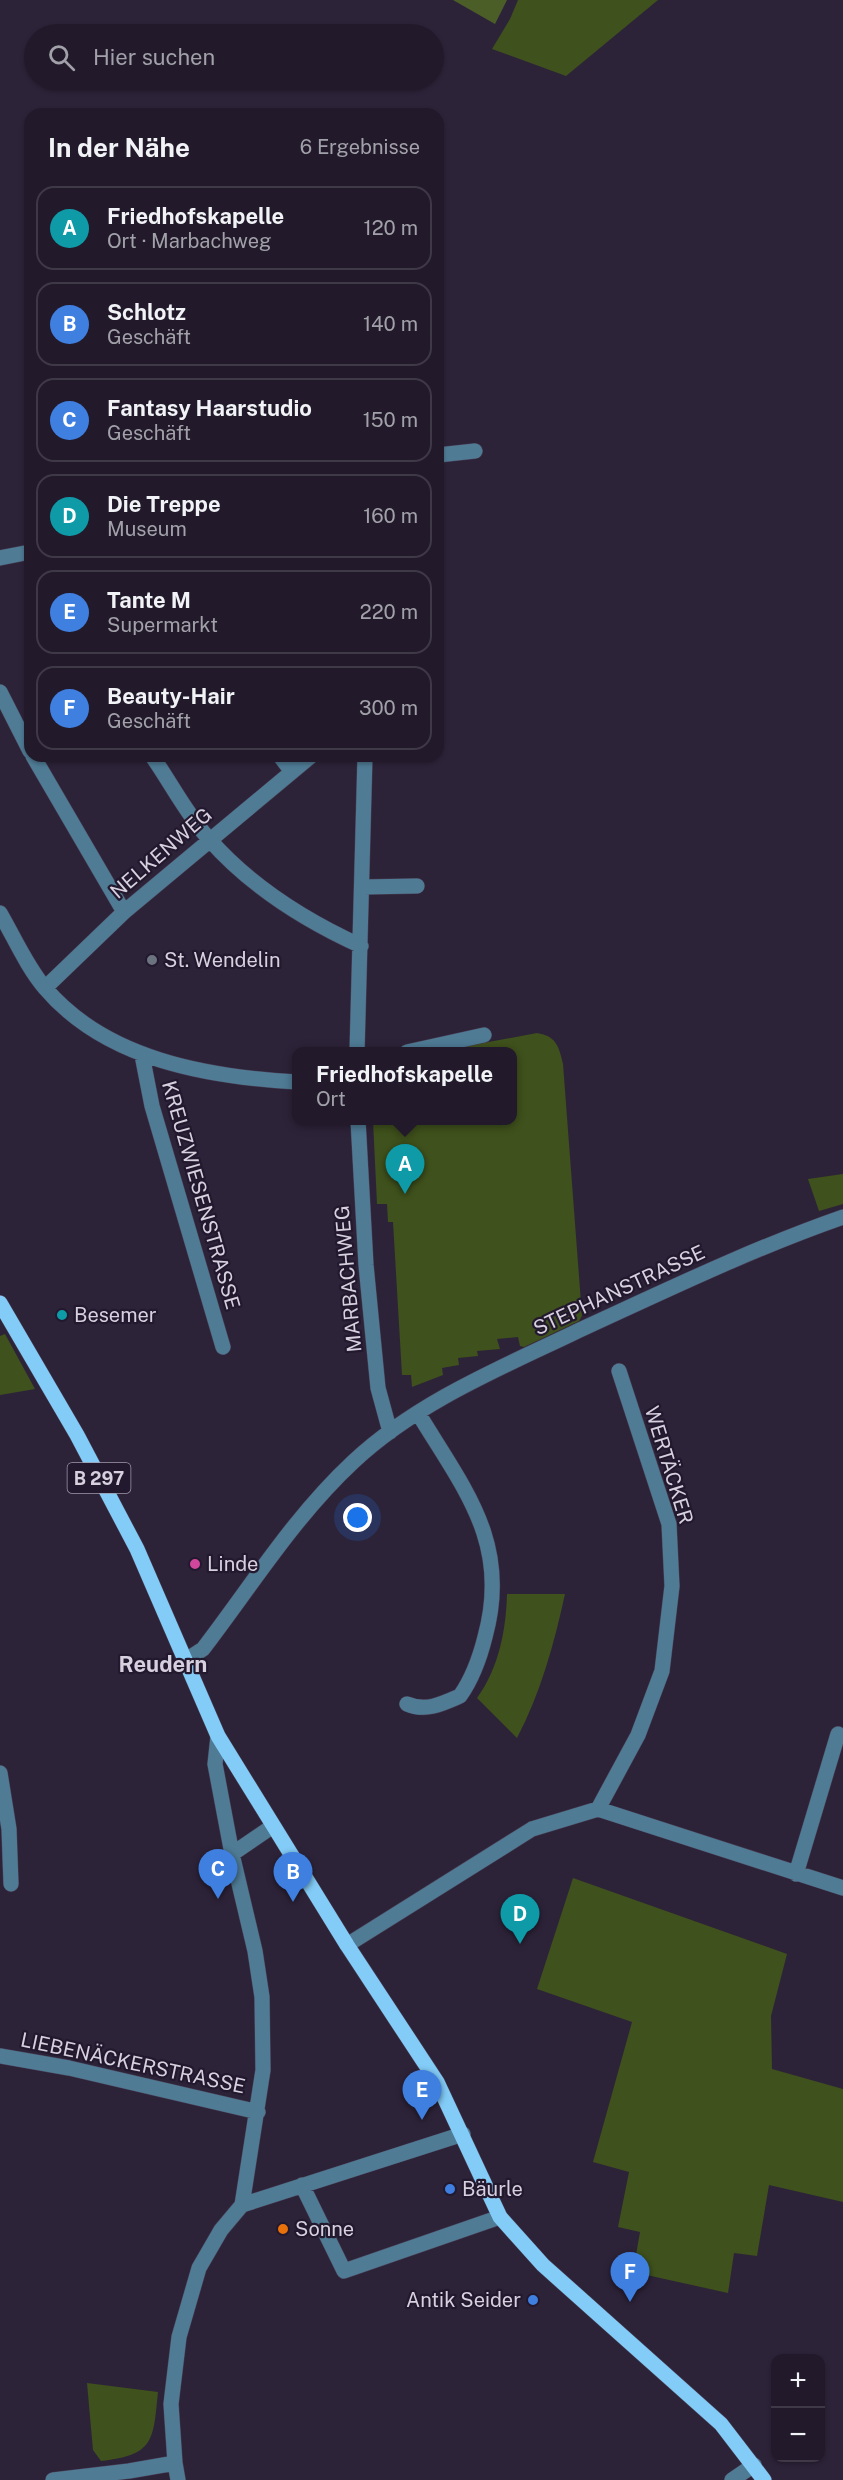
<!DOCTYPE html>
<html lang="de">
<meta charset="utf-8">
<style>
:root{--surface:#221a2b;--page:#2e2737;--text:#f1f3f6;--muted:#a2a1a9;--line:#3f3847;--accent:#53cdc9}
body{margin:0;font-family:"Public Sans",sans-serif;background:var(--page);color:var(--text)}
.controls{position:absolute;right:18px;bottom:18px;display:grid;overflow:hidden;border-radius:12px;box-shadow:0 2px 4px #0004}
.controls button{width:54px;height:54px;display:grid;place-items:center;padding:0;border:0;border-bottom:2px solid var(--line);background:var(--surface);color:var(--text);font:30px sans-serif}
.you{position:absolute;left:358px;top:1518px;width:21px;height:21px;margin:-15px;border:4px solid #fff;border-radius:50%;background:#1a73e8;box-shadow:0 0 0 9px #1a73e833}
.badge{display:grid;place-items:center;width:39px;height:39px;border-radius:50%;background:var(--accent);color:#fff;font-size:20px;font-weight:700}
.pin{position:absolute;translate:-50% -50px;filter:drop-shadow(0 2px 3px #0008)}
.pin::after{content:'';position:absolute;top:32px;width:21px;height:18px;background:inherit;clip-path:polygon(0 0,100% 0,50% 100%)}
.popup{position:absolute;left:292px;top:1047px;width:225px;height:78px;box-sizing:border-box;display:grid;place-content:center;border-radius:12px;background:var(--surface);filter:drop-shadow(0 2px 4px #0005);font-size:20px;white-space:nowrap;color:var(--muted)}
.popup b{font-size:22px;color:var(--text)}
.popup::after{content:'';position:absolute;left:50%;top:100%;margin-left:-12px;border:12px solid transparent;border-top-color:var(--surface)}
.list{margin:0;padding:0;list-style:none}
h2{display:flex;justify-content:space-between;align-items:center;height:78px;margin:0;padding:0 24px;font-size:26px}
h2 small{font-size:20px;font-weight:400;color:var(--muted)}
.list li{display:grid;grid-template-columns:39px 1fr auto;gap:18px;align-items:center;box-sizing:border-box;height:84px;margin:0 12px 12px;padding:0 12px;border:2px solid var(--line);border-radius:18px}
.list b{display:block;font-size:22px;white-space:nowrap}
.list p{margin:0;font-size:20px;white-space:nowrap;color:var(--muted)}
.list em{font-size:20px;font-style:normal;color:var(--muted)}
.icon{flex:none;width:33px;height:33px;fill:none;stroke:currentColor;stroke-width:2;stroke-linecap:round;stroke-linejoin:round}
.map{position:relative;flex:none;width:843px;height:2480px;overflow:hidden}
.search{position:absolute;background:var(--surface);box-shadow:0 2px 4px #0004;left:24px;top:24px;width:420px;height:66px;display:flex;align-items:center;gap:15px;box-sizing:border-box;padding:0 21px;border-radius:33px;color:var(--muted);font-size:22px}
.panel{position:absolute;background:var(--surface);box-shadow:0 2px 4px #0004;left:24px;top:108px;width:420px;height:654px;border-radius:18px}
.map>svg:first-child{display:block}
</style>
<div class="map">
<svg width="843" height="2480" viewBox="0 0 843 2480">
<rect width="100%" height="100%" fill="#2d2339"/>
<path fill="#3f511c" d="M 518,0 L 658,0 L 566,76 L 492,49 L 510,19 Z
M 537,1033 C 556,1036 559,1046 563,1064 L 582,1316 L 579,1321 L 524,1347 L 520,1346 L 518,1337 L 497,1339 L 500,1349 L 477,1351 L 478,1356 L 458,1358 L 459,1365 L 442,1368 L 443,1375 L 412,1387 L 411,1375 L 402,1375 L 393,1222 L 388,1222 L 387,1204 L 377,1204 L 373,1121 L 513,1120 L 513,1052 L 440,1051 Z
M 843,1174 L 843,1204 L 819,1211 L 808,1179 Z
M 5,1334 L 35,1389 L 0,1395 L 0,1336 Z
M 507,1594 L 565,1594 C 554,1644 541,1692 517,1738 L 477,1698 C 499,1668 506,1630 507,1594 Z
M 573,1878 L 787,1954 L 771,2016 L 772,2069 L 843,2089 L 843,2202 L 769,2185 L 757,2256 L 734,2253 L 728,2293 L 633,2272 L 640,2232 L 618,2227 L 629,2172 L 593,2162 L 632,2022 L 537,1989 Z
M 87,2383 L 158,2392 C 153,2440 155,2455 101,2461 L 93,2450 Z"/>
<path fill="#4b5e28" d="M 453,0 L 507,0 L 495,24 Z"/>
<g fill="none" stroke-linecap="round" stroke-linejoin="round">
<defs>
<path id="minor" d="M 438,455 L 475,451
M 0,558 L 30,552
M 0,692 L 30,751
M 33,756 L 124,912
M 152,756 C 171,783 187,815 209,839 C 251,887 304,920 361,946
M 280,756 L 292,772
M 363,887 L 417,886
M 0,913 C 14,937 27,967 45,988 C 106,1060 208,1077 297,1082
M 45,988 L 124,912 L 311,756
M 357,1052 L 365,756
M 407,1052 L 484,1035
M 142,1055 L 152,1106 L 223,1347
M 358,1120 L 366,1265 L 378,1388 L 390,1432
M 186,1660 L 203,1649 C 252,1585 294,1517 353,1462 C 418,1401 505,1366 584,1328 C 669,1289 754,1248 843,1217
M 407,1704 C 426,1712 442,1704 460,1696 C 472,1679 480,1657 485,1637 C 511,1543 464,1489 418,1413
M 0,1773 L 9,1829 L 11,1884
M 598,1809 L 638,1735 L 662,1671 L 672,1586 L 669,1524 L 619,1371
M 232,1854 L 273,1826
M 796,1874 L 838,1734
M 347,1945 L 532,1829 L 598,1809 L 843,1888
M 0,2056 L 69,2068 L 258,2112
M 302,2185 L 344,2271 L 500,2217
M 242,2205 L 463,2134
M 53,2480 L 129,2471 L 175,2463
M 178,2480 L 175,2463 L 171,2404 L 179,2337 L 199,2268 L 221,2230 L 242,2205 L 263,2070 L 262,1997 L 255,1951 L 232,1854 L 215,1764 L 218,1736
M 732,2480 L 754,2465"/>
<path id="major" d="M 0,1303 L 77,1435 L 137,1549 L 218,1736 L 347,1945 L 437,2082 L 500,2217 L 543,2265 L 721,2424 L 764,2480"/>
</defs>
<use href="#minor" stroke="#483f54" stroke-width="16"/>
<use href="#major" stroke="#483f54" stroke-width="16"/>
<use href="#minor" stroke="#4f7b95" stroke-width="15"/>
<use href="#major" stroke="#83ccf8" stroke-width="15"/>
</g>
<circle fill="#6b7280" stroke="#23192f" stroke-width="2" cx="152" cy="960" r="6"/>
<circle fill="#0f9aa8" stroke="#23192f" stroke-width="2" cx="62" cy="1315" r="6"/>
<circle fill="#d1479c" stroke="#23192f" stroke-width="2" cx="195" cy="1564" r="6"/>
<g fill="#3f7fe0" stroke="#23192f" stroke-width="2">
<circle cx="450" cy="2189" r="6"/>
<circle cx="533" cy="2300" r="6"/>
</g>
<circle fill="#e8710a" stroke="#23192f" stroke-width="2" cx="283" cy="2229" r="6"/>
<g text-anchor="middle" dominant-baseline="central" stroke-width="4.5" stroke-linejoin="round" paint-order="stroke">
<rect fill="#23192f" stroke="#a099aa" stroke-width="1.5" x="67.5" y="1463" width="63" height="30" rx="4.5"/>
<g font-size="18" font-weight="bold" fill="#d6d0df">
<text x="99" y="1478">B 297</text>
</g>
<g font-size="20" fill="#d6d0df" stroke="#23192f">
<text transform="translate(161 853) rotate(-41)">NELKENWEG</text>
<text transform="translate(201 1195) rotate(74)">KREUZWIESENSTRASSE</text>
<text transform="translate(348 1279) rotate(-95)">MARBACHWEG</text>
<text transform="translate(619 1290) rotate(-25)">STEPHANSTRASSE</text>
<text transform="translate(669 1465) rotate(73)">WERTÄCKER</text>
<text transform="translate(133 2063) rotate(12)">LIEBENÄCKERSTRASSE</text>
</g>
<g font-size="20" fill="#d6d0df" stroke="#23192f" text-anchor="start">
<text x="164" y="960">St. Wendelin</text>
<text x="74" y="1315">Besemer</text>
<text x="207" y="1564">Linde</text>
<text x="462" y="2189">Bäurle</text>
<text x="295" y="2229">Sonne</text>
<text x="521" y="2300" text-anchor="end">Antik Seider</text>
</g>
<g font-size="22" font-weight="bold" fill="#d6d0df" stroke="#23192f">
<text x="163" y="1664">Reudern</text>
</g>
</g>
</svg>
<div class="controls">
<button>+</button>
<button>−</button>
</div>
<div class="you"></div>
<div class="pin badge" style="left:405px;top:1194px;background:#0f9aa8">A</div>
<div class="popup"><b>Friedhofskapelle</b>Ort</div>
<div class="pin badge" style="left:293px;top:1902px;background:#3f7fe0">B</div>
<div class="pin badge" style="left:218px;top:1899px;background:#3f7fe0">C</div>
<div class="pin badge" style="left:520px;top:1944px;background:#0f9aa8">D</div>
<div class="pin badge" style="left:422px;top:2120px;background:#3f7fe0">E</div>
<div class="pin badge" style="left:630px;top:2302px;background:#3f7fe0">F</div>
<div class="search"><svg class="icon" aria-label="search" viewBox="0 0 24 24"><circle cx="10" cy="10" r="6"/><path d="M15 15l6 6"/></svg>Hier suchen</div>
<section class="panel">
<h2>In der Nähe<small>6 Ergebnisse</small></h2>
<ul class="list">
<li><span class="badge" style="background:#0f9aa8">A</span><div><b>Friedhofskapelle</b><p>Ort · Marbachweg</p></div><em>120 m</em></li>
<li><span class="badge" style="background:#3f7fe0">B</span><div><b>Schlotz</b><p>Geschäft</p></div><em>140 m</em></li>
<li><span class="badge" style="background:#3f7fe0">C</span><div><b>Fantasy Haarstudio</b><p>Geschäft</p></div><em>150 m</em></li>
<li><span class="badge" style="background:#0f9aa8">D</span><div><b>Die Treppe</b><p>Museum</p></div><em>160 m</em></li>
<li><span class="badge" style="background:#3f7fe0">E</span><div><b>Tante M</b><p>Supermarkt</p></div><em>220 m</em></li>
<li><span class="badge" style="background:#3f7fe0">F</span><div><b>Beauty-Hair</b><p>Geschäft</p></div><em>300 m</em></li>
</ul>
</section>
</div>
